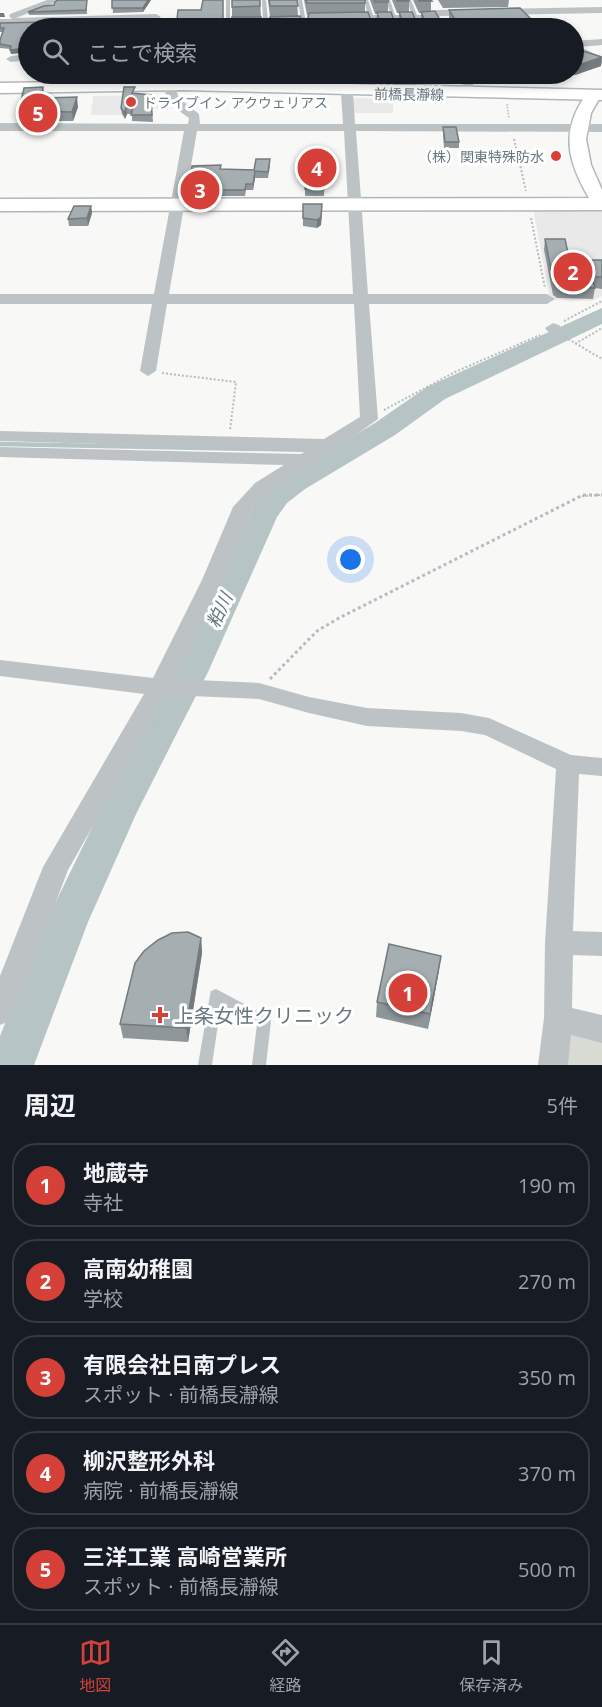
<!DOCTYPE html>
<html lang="ja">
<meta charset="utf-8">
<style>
:root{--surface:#171b24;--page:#20242c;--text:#f1f3f6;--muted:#9ea1a6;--line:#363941;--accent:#d54139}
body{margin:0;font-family:"Open Sans","Noto Sans JP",sans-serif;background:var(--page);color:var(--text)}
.you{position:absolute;left:351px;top:560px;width:21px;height:21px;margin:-15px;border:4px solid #fff;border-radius:50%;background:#1a73e8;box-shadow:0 0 0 9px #1a73e833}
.badge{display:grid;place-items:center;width:39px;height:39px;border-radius:50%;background:var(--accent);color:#fff;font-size:20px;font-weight:700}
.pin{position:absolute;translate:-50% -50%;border:3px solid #fff;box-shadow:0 2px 6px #0006}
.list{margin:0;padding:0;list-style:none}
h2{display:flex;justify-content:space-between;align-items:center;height:78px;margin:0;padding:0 24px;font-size:26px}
h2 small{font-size:20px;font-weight:400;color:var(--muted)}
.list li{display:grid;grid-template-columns:39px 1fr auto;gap:18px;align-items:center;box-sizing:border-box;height:84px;margin:0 12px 12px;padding:0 12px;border:2px solid var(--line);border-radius:24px}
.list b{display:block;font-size:22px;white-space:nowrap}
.list p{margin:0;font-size:20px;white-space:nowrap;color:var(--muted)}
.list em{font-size:20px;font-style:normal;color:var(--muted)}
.icon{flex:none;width:33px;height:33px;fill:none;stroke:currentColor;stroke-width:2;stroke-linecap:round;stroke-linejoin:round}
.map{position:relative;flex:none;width:602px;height:1065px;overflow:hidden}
.search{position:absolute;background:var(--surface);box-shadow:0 3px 9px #0003;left:18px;right:18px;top:18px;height:66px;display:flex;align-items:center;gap:15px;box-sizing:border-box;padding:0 21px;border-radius:33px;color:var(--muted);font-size:22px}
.sheet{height:558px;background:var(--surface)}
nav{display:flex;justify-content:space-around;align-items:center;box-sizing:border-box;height:84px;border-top:2px solid var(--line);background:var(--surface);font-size:16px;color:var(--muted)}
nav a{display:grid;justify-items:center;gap:3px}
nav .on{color:var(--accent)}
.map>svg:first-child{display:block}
</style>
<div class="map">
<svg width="602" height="1065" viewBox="0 0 602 1065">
<rect width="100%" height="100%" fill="#f8f8f6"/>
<path fill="#e9e9e9" d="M 164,95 L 166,102 L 172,108 L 127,110 L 126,115 L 91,115 L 93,96 Z
M 351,98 L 393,99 L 393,113 L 351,113 Z
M 602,207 L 602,296 L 592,301 L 550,300 L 533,208 Z"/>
<path fill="#d9dcd5" d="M 567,1035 L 602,1035 L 602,1065 L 564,1065 Z"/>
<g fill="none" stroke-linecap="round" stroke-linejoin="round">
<path stroke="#b6c4c6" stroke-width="4.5" d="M 0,444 L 313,450
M 329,451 L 346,451"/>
<path fill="#b6c4c6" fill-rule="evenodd" d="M 602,308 L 602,324 L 445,399 L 395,435 L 305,489 L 287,503 L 277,517 L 208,672 L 137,812 L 88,922 L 34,1065 L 0,1065 L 0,1036 L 46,922 L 105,801 L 174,672 L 253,507 L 267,491 L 285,477 L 375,423 L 427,387 Z"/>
<defs>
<path id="secondary" d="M 591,94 L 599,99 L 591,113 L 586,139 L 591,165 L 602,190 L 602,210 L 0,211 L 0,199 L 589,198 C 568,162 560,133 585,96 Z"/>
<path id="primary" d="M 183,80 L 602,90 L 602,100 L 183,90 L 0,93 L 0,83 Z"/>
</defs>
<use href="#secondary" stroke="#b0b7ba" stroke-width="3"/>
<use href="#primary" stroke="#b1b7ba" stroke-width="3"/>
<path stroke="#b8bcbe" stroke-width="1.5" stroke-dasharray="1.5 1.5" stroke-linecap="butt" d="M 507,104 L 509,118"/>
<path stroke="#b8bcbe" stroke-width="2" stroke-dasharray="2 2" stroke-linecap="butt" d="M 514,139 L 526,191
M 531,218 L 545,288
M 564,321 L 602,301
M 565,337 L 602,359
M 575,344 L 602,328
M 162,373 L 236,382 L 230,430
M 384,410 L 455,372 L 540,335
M 582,496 L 602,495"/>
<path stroke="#b8bcbe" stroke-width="3" stroke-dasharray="3 3" stroke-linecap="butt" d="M 270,679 L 317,631 L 339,618 L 583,495 L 602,495"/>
<path fill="#bdc3c5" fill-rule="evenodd" d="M 226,0 L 230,0 L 230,28 L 226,28 Z
M 262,0 L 266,0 L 268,20 L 301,20 L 298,0 L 302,0 L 307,28 L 303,28 L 302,22 L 268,22 L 268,28 L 264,28 L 263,22 L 253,22 L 255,20 L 263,20 Z
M 364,0 L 368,0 L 373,15 L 391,15 L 386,0 L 390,0 L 395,15 L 412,15 L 407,0 L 411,0 L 417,15 L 439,15 L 441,16 L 439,17 L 418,18 L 421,28 L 417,28 L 413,18 L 396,18 L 399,28 L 395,28 L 391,18 L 374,18 L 376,28 L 372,28 L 369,18 L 358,17 L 368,16 Z
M 447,74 L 466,74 L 469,76 L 466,78 L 445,77 L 444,76 Z
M 216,989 L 269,1017 L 271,1021 L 266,1065 L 252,1065 L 257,1024 L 221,1004 L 212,1065 L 198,1065 L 210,995 L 211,991 Z"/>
<path fill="#bdc3c5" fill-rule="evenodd" d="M 47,0 L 61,0 L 16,18 L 156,14 L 161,17 L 156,20 L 0,25 L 0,19 L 12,19 L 9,16 L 10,14 Z
M 602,7 L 602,13 L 437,16 L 432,13 L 437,10 Z
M 602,39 L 602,45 L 580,47 L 602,57 L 602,64 L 574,52 L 574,41 Z
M 28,54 L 28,60 L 11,62 L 6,59 L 11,56 Z
M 159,74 L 170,74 L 179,98 L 199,114 L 200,124 L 343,124 L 341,93 L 347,90 L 353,93 L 355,124 L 602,124 L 602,132 L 356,131 L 368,294 L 547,294 L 555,299 L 547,304 L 369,304 L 378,419 L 336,449 L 269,491 L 252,509 L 222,580 L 175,679 L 259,683 L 309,697 L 367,708 L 461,713 L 489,718 L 571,755 L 602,758 L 602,776 L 579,774 L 573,931 L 602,932 L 602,956 L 573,955 L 572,1008 L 602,1015 L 602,1043 L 571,1035 L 568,1065 L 538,1065 L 544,1018 L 545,943 L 556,769 L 485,735 L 461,731 L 367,726 L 309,713 L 259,699 L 167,695 L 68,870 L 14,1012 L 10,1021 L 0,1025 L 0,976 L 43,867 L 144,694 L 0,676 L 0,660 L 153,678 L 202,580 L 233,507 L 255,483 L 284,465 L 0,457 L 0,447 L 301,454 L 308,450 L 0,441 L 0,431 L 324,439 L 360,417 L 354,304 L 167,304 L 156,371 L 148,376 L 140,371 L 152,304 L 0,304 L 0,294 L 154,294 L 184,131 L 0,131 L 0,123 L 188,124 L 189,118 C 172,107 163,94 159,74 ZM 197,131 L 344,131 L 353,294 L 169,294 Z
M 459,74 L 470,74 L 475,91 L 473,93 L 465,93 Z
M 553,323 L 559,325 L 563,330 L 561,333 C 553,335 549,334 545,328 Z"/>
<use href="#secondary" fill="#fff" fill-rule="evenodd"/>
<use href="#primary" fill="#fff" fill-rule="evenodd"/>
</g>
<path fill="#8e9699" d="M 87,0 L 87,14 L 29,15 L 28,12 L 54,5 Z
M 112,0 L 151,0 L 143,12 L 113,13 Z
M 232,0 L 260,0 L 261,17 L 262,21 L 268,22 L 270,17 L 268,0 L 297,0 L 298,16 L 302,21 L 307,22 L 308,15 L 307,15 L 304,0 L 365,0 L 365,12 L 371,21 L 376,22 L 377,14 L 375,14 L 370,0 L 388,0 L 388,12 L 394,21 L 399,22 L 399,13 L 397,13 L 392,0 L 409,0 L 409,12 L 416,21 L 421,22 L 421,13 L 419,13 L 413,0 L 431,0 L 431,11 L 440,20 L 450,22 L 449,18 L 449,10 L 540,28 L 173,28 L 224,20 L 226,22 L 231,21 L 232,17 Z
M 438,0 L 509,0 L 508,7 L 443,8 Z
M 143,19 L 143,25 L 114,26 L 113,20 Z
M 0,23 L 90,24 L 88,28 L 28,28 L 28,53 L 28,52 L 11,54 L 10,49 L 0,48 L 0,40 L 3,32 L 0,32 Z
M 573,48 L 601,66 L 575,75 L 571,74 L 573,74 Z
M 124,74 L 150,74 L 150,75 L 143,75 L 141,78 L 125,79 Z
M 434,74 L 444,74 L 443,74 L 442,78 L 434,77 Z
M 471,74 L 551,74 L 551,77 L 546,77 L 545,83 L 502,83 L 501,80 L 478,80 L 478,75 L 473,75 Z
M 43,87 L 45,98 L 78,107 L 73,121 L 20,121 L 18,111 L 21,104 L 21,101 Z
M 135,94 L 151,95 L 153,122 L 132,121 L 132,114 L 127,114 L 125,119 L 122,114 L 121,108 Z
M 443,127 L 459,142 L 459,148 L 444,148 L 443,134 Z
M 325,158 L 324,196 L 305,196 L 305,189 Z
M 270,159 L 270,166 L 268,178 L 255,178 L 253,190 L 246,190 L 245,196 L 188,196 L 188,190 L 254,170 Z
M 303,204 L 322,213 L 321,225 L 317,228 L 303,226 Z
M 91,206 L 92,213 L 88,226 L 69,226 L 68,219 Z
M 545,239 L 568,253 L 584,260 L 602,260 L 602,289 L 595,288 L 593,299 L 557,298 L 553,295 L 544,250 Z
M 201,938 L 202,953 L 188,1042 L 123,1038 L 120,1024 Z
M 439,970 L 428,1029 L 376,1017 L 377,1002 Z"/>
<path fill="#747a7d" d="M 148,0 L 151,0 L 143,12 L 143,8 Z
M 0,13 L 4,13 L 5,17 L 0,17 Z
M 27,48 L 28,52 L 11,54 L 10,50 Z
M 602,57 L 601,66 L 575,75 L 576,66 Z
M 77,97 L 78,107 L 73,121 L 72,112 Z
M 126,108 L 127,114 L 125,119 L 124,113 Z
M 255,171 L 255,178 L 253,190 L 253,184 Z
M 322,204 L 321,225 L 317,228 L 317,220 Z
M 91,206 L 92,213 L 88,226 L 87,218 Z
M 201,938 L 202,953 L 188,1042 L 186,1028 Z
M 441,956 L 439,970 L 428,1029 L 430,1014 Z"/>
<path fill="#a5afb2" stroke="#747a7d" stroke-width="1.5" d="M 58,0 L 87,0 L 86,10 L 28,12 L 44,6 L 54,5 L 55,2 Z
M 112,0 L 148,0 L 143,8 L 112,8 Z
M 203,0 L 223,0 L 223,19 L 226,22 L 231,21 L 232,17 L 261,17 L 262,21 L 268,22 L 270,17 L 300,16 L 302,21 L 307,22 L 309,13 L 368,12 L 371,21 L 376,22 L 379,19 L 377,12 L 391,12 L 394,21 L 399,22 L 402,19 L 399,12 L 412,12 L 416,21 L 422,22 L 424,19 L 421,12 L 435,11 L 440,20 L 452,22 L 454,18 L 449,10 L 520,8 L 540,28 L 339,28 L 338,24 L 301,24 L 301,28 L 173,28 L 176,28 L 178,10 L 201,10 Z
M 232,0 L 260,0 L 260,6 L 232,7 Z
M 269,0 L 297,0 L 298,6 L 270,6 Z
M 306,0 L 365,0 L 365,3 L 307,3 Z
M 374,0 L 388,0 L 388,2 L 375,2 Z
M 397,0 L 409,0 L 409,1 L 397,1 Z
M 419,0 L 431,0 L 432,1 L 419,1 Z
M 143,19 L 143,22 L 114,23 L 113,20 Z
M 89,21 L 86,28 L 28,28 L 28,50 L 27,48 L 10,50 L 11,46 L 0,44 L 0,40 L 4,28 L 0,28 L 0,23 Z
M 573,48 L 602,57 L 576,66 L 573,65 Z
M 43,87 L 42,94 L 45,94 L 44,98 L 77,97 L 72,112 L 18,111 L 23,101 L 21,101 L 24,88 Z
M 124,87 L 135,87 L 132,93 L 151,95 L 152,115 L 131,115 L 133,108 L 126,108 L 124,113 L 121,108 Z
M 443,127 L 456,127 L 459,142 L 445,142 Z
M 309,158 L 325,158 L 324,189 L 305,189 Z
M 256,159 L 270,159 L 268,172 L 255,171 L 253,184 L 246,184 L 245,190 L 188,190 L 192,166 L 221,165 L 220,169 L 254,170 Z
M 303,204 L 322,204 L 321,217 L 317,220 L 303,218 Z
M 74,206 L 91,206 L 87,218 L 68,219 Z
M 545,239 L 565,239 L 568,253 L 576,253 L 577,257 L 583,257 L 584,260 L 602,260 L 602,277 L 592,277 L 595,288 L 559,287 L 554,284 Z
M 188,932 L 201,938 L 186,1028 L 120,1024 L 135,963 L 144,951 L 158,940 L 172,933 Z
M 389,944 L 441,956 L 430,1014 L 377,1002 Z"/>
<g fill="#d54139" stroke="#fff" stroke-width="2">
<circle cx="131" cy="102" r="6"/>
<circle cx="556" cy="156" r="6"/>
<path d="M157 1006h6v6h6v6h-6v6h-6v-6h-6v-6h6z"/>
</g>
<g text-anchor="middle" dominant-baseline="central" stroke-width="6" stroke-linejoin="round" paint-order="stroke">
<g font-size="14" fill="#66787e" stroke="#fff">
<text transform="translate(409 94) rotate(1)">前橋長瀞線</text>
</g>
<g font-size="14" fill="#66787e" stroke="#fff" text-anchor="start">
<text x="143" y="102">ドライブイン アクウェリアス</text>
<text x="544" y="156" text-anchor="end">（株）関東特殊防水</text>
</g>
<g font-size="18" font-style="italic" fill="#607678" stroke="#fff">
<text transform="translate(219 610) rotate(-65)">粕川</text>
</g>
<g font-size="20" fill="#66787e" stroke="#fff" text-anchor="start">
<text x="174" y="1015">上条女性クリニック</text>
</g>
</g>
</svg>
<div class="you"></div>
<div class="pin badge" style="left:408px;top:993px">1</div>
<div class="pin badge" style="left:573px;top:272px">2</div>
<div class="pin badge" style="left:200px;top:190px">3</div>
<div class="pin badge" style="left:317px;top:168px">4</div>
<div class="pin badge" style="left:38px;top:113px">5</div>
<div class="search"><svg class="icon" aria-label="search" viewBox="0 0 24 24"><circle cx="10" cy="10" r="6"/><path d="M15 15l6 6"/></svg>ここで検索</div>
</div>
<section class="sheet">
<h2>周辺<small>5件</small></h2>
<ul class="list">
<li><span class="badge">1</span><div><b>地蔵寺</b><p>寺社</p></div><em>190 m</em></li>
<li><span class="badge">2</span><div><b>高南幼稚園</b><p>学校</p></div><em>270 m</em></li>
<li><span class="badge">3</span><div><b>有限会社日南プレス</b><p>スポット · 前橋長瀞線</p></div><em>350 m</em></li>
<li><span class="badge">4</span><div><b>柳沢整形外科</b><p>病院 · 前橋長瀞線</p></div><em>370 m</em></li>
<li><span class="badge">5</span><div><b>三洋工業 高崎営業所</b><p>スポット · 前橋長瀞線</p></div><em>500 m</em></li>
</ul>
</section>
<nav>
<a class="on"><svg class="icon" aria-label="map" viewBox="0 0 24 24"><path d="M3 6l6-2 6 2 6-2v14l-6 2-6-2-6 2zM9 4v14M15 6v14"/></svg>地図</a>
<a><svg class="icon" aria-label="directions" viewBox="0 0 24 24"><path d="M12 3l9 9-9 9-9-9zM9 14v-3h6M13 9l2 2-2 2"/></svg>経路</a>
<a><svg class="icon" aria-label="saved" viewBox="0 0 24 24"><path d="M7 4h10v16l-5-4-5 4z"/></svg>保存済み</a>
</nav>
